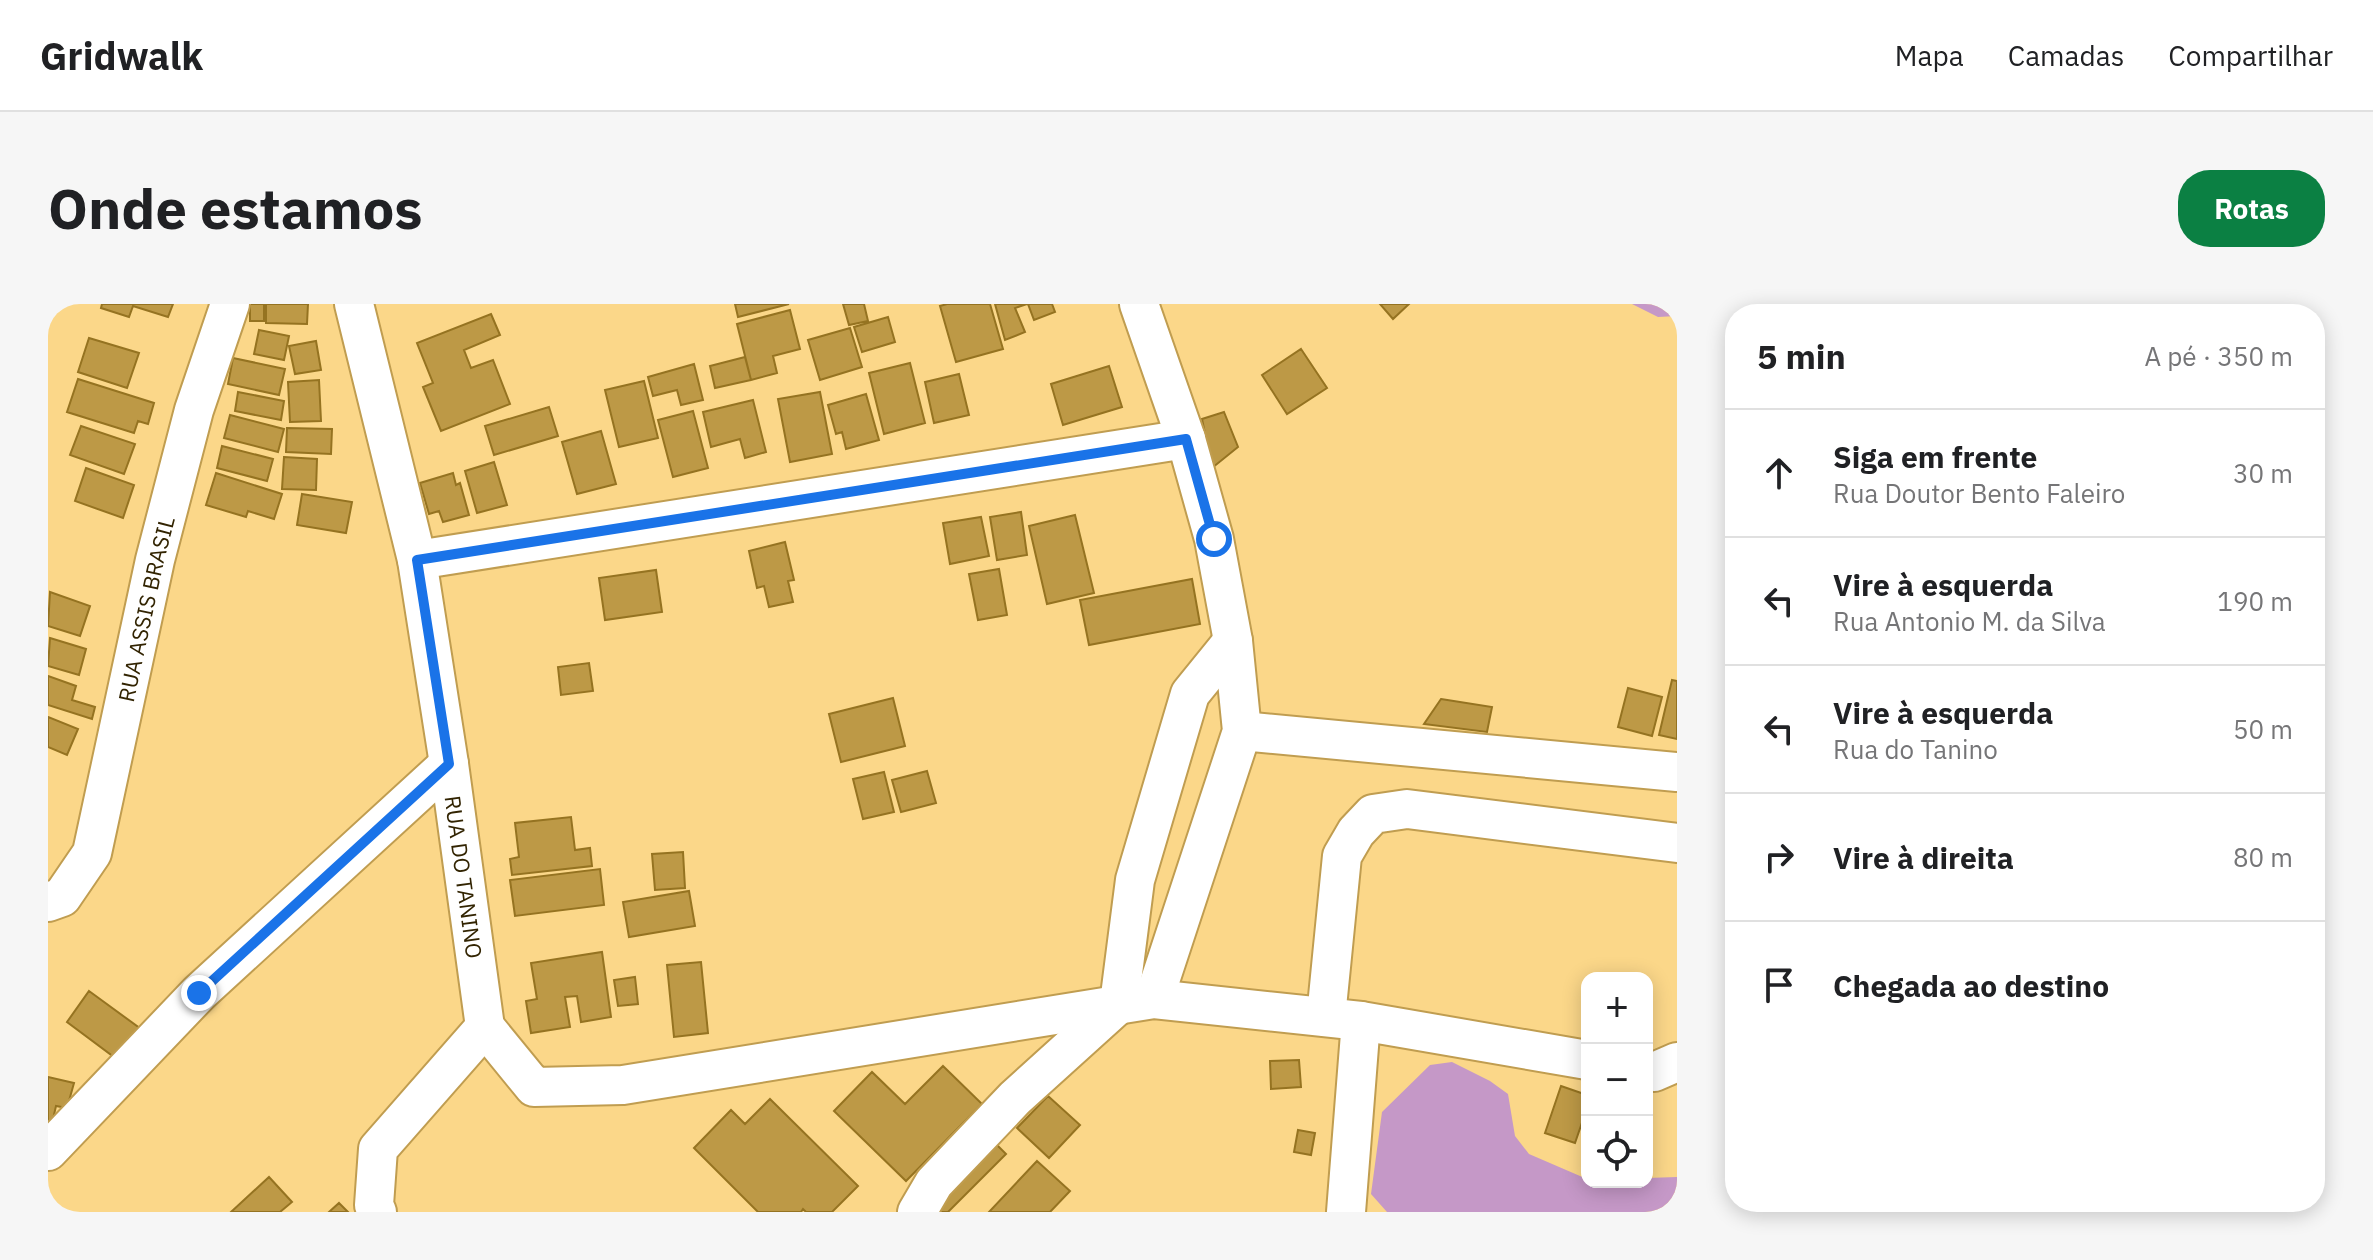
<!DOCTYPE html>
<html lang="pt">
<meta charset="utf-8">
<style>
:root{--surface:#fff;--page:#f6f6f6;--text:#202124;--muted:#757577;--line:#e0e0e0;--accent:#0b8043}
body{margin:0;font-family:"IBM Plex Sans",sans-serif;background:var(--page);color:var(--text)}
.controls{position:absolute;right:24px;bottom:24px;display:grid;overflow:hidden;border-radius:16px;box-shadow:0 4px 20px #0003}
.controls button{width:72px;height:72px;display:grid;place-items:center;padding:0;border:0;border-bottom:2px solid var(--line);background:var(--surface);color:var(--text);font:40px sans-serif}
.stop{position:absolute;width:24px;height:24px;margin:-18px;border:6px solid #1a73e8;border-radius:50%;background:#fff}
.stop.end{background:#1a73e8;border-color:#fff;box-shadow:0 2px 8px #0008}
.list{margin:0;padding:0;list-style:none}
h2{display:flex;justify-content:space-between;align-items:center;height:104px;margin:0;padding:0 32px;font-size:34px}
h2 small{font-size:26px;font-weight:400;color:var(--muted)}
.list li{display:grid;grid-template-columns:52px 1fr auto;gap:24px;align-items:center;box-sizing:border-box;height:128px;padding:0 32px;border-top:2px solid var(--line)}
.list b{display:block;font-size:30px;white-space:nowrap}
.list p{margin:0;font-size:26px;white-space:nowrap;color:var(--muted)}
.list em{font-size:26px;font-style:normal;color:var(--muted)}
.icon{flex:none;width:44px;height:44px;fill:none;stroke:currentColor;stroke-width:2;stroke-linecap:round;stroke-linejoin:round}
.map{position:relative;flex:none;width:1629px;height:908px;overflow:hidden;border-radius:32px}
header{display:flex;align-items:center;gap:48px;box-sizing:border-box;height:112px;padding:0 40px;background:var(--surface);border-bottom:2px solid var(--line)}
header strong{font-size:38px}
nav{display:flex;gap:44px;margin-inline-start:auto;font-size:28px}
.intro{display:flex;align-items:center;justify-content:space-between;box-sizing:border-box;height:192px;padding:0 48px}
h1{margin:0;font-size:56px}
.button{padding:20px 36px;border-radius:32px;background:var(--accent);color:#fff;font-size:28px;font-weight:700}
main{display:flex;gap:48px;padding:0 48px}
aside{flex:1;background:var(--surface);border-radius:32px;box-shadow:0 4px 20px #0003}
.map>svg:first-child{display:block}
</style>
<header>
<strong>Gridwalk</strong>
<nav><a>Mapa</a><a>Camadas</a><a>Compartilhar</a></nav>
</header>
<div class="intro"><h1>Onde estamos</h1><a class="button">Rotas</a></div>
<main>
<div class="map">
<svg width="1629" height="908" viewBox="0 0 1629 908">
<rect width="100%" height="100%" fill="#fbd789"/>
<path fill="#c598c7" d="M 1584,0 L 1629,0 L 1629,12 L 1610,13 Z
M 1404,758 L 1442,777 L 1460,790 L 1467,832 L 1481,850 L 1539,875 L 1539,878 L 1599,878 L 1599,874 L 1629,873 L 1629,908 L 1339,908 L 1323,890 L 1334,808 L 1382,761 Z"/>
<path fill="#bd9946" stroke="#957321" stroke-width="2" d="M 54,0 L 125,0 L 120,13 L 85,2 L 81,13 L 53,4 Z
M 202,0 L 216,0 L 216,17 L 202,17 Z
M 218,0 L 260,0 L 259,20 L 218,19 Z
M 687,0 L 741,0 L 690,13 Z
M 795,0 L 816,0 L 820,17 L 801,21 Z
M 899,0 L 942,0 L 955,45 L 908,58 L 892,2 Z
M 947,0 L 979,0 L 967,4 L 977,28 L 957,36 Z
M 980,0 L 1004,0 L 1007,8 L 986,16 Z
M 1332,0 L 1361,0 L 1345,15 Z
M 742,6 L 752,45 L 725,52 L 729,69 L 703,76 L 689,20 Z
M 443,10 L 452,31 L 416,46 L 423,64 L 445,56 L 462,100 L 393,127 L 375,83 L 385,79 L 369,39 Z
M 840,13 L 847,38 L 814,48 L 806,23 Z
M 802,24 L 814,63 L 772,76 L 760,36 Z
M 211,26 L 241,32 L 236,56 L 206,50 Z
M 41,34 L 91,49 L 79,84 L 30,68 Z
M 268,37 L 273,66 L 247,70 L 241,42 Z
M 1253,45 L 1279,84 L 1239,110 L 1214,71 Z
M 697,53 L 703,76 L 667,84 L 662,62 Z
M 185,54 L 237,65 L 231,91 L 180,80 Z
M 862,59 L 877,119 L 836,130 L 821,69 Z
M 646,60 L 655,96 L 633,101 L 629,86 L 605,92 L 600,73 Z
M 1061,62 L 1074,103 L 1015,121 L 1003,80 Z
M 911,70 L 921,111 L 886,119 L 877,78 Z
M 30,75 L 106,99 L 100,120 L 90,117 L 86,129 L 19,108 Z
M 271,76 L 273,117 L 242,118 L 240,78 Z
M 596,77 L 610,134 L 571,143 L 557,86 Z
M 190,88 L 236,97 L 233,116 L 187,107 Z
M 772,88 L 784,150 L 742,158 L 730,95 Z
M 818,90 L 831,136 L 798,145 L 794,128 L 788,130 L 780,101 Z
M 705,96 L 718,148 L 697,154 L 692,135 L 663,143 L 655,108 Z
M 501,103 L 510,132 L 446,151 L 437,122 Z
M 645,107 L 660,164 L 625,173 L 610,116 Z
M 1176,108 L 1190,143 L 1164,164 L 1154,115 Z
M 182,111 L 236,125 L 230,148 L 176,134 Z
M 33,122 L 87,140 L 76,170 L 22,151 Z
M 239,124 L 284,125 L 283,150 L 238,148 Z
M 553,127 L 568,180 L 529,190 L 514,138 Z
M 174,142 L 225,155 L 219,177 L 169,164 Z
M 236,153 L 269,155 L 268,186 L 234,185 Z
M 446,158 L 459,201 L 429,209 L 417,167 Z
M 38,164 L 86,181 L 75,214 L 27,197 Z
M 168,169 L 234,190 L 226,215 L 200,207 L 198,213 L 158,201 Z
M 405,169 L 408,181 L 412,179 L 421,211 L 395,218 L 391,207 L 381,210 L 372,179 Z
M 254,190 L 304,198 L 298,229 L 249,221 Z
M 973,208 L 979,251 L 949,256 L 942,213 Z
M 1027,211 L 1046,289 L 999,300 L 981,222 Z
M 933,213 L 941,252 L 902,260 L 895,219 Z
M 737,238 L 746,276 L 740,277 L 745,298 L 721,303 L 716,282 L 709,284 L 701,247 Z
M 951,265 L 959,311 L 930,316 L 921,270 Z
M 608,266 L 614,308 L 557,316 L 551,274 Z
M 1144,275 L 1152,320 L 1041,341 L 1032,296 Z
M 2,288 L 42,302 L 32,332 L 0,322 Z
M 2,334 L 38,345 L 31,371 L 0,362 Z
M 541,359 L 545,387 L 513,391 L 510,363 Z
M 0,372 L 28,382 L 24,396 L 47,403 L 44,415 L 0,401 Z
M 1624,376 L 1629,377 L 1629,435 L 1611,431 Z
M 1580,384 L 1614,393 L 1604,432 L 1570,423 Z
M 845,394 L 857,442 L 793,458 L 781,410 Z
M 1393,395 L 1444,403 L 1439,428 L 1376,420 Z
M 0,413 L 30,425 L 19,451 L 0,443 Z
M 879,467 L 888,499 L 853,508 L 844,476 Z
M 836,468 L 846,508 L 815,515 L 805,475 Z
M 523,513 L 527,546 L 542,544 L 544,562 L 464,571 L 462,555 L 471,553 L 467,519 Z
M 635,548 L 637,584 L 607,586 L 604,550 Z
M 552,565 L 556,601 L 467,612 L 462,576 Z
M 641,587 L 647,622 L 581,633 L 575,598 Z
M 554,648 L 563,713 L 533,718 L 529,692 L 517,693 L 522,723 L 483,729 L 478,697 L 489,695 L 483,659 Z
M 653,658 L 660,729 L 626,733 L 619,661 Z
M 587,673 L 590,700 L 570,702 L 566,676 Z
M 41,687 L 93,725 L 70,756 L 19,718 Z
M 1251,756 L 1253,783 L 1223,785 L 1222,757 Z
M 895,762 L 934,800 L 858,877 L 786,807 L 824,768 L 857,800 Z
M 0,773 L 26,779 L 19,804 L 8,802 L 3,824 L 0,824 Z
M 1513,782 L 1539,791 L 1539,804 L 1527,839 L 1497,829 Z
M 1000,792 L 1032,821 L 1001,854 L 969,824 Z
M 722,795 L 810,882 L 784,908 L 758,908 L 755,905 L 753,908 L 710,908 L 646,844 L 683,806 L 697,820 Z
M 1250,826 L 1267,829 L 1263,851 L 1246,848 Z
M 942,834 L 958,850 L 900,908 L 889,908 L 879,897 Z
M 989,857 L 1022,887 L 1002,908 L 941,908 Z
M 221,873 L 244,898 L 232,908 L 183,908 Z
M 291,899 L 300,908 L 281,908 Z"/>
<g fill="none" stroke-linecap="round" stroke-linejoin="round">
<defs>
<g id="minor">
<path id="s1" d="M 306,0 L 369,256 L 401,460 L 437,723"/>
<path d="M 1091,0 L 1138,135 L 1166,235 L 1185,337 L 1194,427 L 1106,695"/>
<path d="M 369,256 L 1138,135"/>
<path d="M 1194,427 L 1629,468"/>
<path id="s2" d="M 0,598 L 14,593 L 44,549 L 107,256 L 146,106 L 182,0"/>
<path d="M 1278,713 L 1294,552 L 1308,528 L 1325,510 L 1359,505 L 1629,539"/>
<path d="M 437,723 L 486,783 L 575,781 L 1106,695 L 1313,717 L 1539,756"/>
<path d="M 1599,766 L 1606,768 L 1629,758"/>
<path d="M 0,847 L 151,689 L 401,460"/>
<path d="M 329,908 L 326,901 L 330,845 L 437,723"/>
<path d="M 869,908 L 886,879 L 967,794 L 1071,700 L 1087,576 L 1142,390 L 1185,337"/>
<path d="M 1298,908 L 1313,717"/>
</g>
</defs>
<use href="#minor" stroke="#c09d50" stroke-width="42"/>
<use href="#minor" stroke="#fff" stroke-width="38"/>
</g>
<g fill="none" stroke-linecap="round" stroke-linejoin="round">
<path stroke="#1a73e8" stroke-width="10" d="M 151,689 L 401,460 L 369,256 L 1138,135 L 1166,235"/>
</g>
<g text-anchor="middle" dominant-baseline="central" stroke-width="6" stroke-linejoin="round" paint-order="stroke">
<g font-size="22" fill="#322402" stroke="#fbd789">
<text stroke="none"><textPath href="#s2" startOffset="318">RUA ASSIS BRASIL</textPath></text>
<text stroke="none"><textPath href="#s1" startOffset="584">RUA DO TANINO</textPath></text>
</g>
</g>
</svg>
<div class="controls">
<button>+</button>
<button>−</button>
<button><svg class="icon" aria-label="locate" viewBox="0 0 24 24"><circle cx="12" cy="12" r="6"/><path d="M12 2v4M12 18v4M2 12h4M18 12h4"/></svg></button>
</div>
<div class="stop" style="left:1166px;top:235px"></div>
<div class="stop end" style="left:151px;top:689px"></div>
</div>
<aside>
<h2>5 min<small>A pé · 350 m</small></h2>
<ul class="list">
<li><svg class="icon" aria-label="ahead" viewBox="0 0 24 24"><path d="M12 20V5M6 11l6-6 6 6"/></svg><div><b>Siga em frente</b><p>Rua Doutor Bento Faleiro</p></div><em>30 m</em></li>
<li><svg class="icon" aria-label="left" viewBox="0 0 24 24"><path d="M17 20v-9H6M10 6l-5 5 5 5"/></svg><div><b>Vire à esquerda</b><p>Rua Antonio M. da Silva</p></div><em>190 m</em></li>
<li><svg class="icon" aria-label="left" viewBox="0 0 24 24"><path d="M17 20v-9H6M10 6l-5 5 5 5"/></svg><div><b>Vire à esquerda</b><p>Rua do Tanino</p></div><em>50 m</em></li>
<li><svg class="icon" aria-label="right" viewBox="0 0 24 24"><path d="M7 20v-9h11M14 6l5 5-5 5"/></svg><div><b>Vire à direita</b></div><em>80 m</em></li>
<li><svg class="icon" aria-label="arrive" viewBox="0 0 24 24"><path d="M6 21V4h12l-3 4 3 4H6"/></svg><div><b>Chegada ao destino</b></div></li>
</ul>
</aside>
</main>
